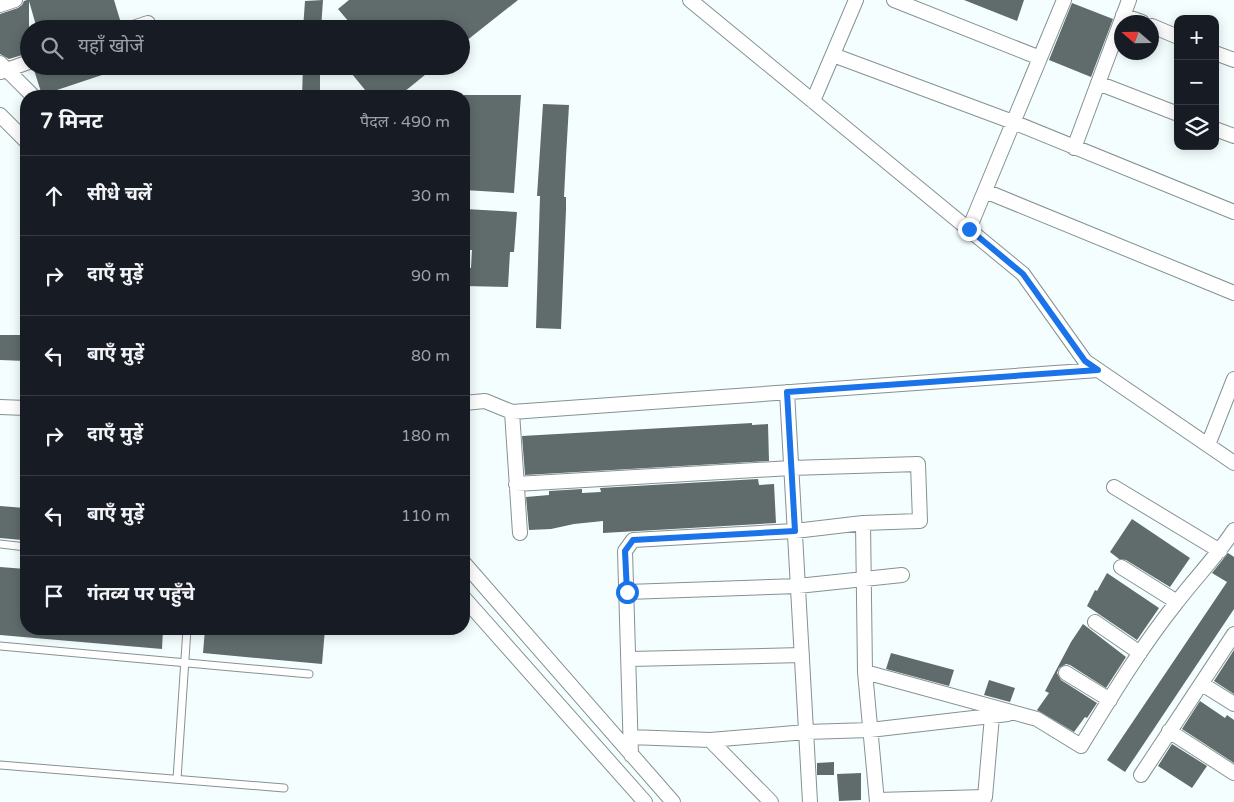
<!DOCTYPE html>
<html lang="hi">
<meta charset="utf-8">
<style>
:root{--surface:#171b24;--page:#20242c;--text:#f1f3f6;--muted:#9ea1a6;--line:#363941}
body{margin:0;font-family:"Varela Round","Noto Sans Devanagari",sans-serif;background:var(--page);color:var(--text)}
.controls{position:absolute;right:15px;top:15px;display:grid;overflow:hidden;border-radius:10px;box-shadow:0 2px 12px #0003}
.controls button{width:45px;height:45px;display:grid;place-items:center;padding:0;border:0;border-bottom:1px solid var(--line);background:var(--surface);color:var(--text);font:25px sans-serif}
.compass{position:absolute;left:1114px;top:15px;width:45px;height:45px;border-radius:50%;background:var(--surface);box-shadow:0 2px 12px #0003;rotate:290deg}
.stop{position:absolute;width:15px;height:15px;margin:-11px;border:4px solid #1a73e8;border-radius:50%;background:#fff}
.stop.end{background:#1a73e8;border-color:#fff;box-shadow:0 1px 5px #0008}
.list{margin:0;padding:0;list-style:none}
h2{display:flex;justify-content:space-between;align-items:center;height:65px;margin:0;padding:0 20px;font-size:21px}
h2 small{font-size:16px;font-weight:400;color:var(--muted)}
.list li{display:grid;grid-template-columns:32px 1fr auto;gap:15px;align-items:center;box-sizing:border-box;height:80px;padding:0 20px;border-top:1px solid var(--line)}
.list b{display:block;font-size:19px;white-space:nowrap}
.list em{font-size:16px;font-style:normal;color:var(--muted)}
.icon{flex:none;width:28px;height:28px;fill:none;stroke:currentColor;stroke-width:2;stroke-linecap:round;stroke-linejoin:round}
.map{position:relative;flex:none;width:1234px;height:802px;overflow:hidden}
.search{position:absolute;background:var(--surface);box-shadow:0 2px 12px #0003;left:20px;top:20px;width:450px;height:55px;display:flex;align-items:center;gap:12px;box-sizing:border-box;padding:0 18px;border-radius:28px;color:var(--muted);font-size:19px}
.panel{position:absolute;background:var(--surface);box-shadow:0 2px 12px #0003;left:20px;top:90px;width:450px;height:545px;border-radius:20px}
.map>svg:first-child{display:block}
</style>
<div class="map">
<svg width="1234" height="802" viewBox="0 0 1234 802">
<rect width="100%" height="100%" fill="#f4feff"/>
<path fill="#606b6c" d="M 27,0 L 114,0 L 121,23 L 103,29 L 37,29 L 29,1 L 29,53 L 9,59 L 0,54 L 0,14 L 18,8 L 22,5 L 24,1 Z
M 323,0 L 321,29 L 303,29 L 305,1 Z
M 349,0 L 518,0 L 461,45 L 461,29 L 355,29 L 338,9 Z
M 964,0 L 1024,0 L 1017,21 Z
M 1072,3 L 1113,19 L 1091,77 L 1049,60 Z
M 47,66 L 123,66 L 123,68 L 42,95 L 34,70 Z
M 303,66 L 320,66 L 320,96 L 302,96 Z
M 361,66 L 436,66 L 399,96 L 370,96 L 352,74 Z
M 464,95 L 521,95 L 514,193 L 464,190 L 466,134 L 464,134 Z
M 543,104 L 569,105 L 566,157 L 564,197 L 566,197 L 566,210 L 561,329 L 536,328 L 540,196 L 537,196 Z
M 465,209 L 517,212 L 514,252 L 510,252 L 508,287 L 464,286 L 464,267 L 471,268 L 472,250 L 464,250 Z
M 0,335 L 26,335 L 26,361 L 0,360 Z
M 752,423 L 752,425 L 768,424 L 769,461 L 525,475 L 522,436 Z
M 758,479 L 759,485 L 774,484 L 776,523 L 603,533 L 603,521 L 574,524 L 551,529 L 529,530 L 526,497 L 549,495 L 549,491 L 582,489 L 582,493 L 601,492 L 600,488 Z
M 0,506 L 25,508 L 22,540 L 0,538 Z
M 1132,519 L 1190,558 L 1170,587 L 1126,560 L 1119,559 L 1110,552 Z
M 1228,553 L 1234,557 L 1234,609 L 1125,772 L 1107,760 L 1227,582 L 1212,573 Z
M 0,567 L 26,569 L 26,629 L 163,629 L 162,649 L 0,635 Z
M 1107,573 L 1159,608 L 1137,640 L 1087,606 L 1095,590 L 1097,591 Z
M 1083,624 L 1126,657 L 1106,688 L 1070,665 L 1066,664 L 1059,668 L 1057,673 L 1061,680 L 1097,703 L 1087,718 L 1085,717 L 1074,732 L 1037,710 L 1049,693 L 1045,691 L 1071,642 Z
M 205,629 L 325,629 L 322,664 L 203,653 Z
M 1234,650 L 1234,694 L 1214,681 Z
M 891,653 L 954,670 L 949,686 L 886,669 Z
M 989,680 L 1015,688 L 1010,702 L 984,695 Z
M 1200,701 L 1225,718 L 1227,715 L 1234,720 L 1234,763 L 1182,729 Z
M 1172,744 L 1207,766 L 1192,788 L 1158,766 Z
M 834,762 L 834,775 L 817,775 L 817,763 Z
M 861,773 L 861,800 L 839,801 L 837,774 Z"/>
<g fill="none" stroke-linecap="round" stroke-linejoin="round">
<defs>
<path id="lane" d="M 0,544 L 26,547
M 0,646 L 309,674
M 0,765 L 284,788
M 177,779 L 187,629"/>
<path id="street" d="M 690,0 L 1023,274 L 1085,361 L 1234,463
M 894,0 L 1040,58
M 0,5 L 15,0
M 1123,15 L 1142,22
M 1152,26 L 1178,37
M 130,29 L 148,23
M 1215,53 L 1234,60
M 833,55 L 1013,122 L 1234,212
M 0,63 L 33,96
M 1,72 L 29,62
M 1098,83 L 1178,114
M 813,101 L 856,0
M 0,115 L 26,141
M 1215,129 L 1234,136
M 1074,148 L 1129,0
M 985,191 L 1234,293
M 969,229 L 1064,0
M 787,392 L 810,802
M 464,403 L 485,401 L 512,412 L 1098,370
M 0,407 L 26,408
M 512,412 L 520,533
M 1208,445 L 1234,379
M 516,484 L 791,468 L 918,464 L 920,521 L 863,523 L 865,672 L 877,802
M 1114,487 L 1220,551
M 464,563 L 673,802
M 1121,567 L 1177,602
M 627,592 L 798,586 L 902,575
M 464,598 L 645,802
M 1095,622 L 1140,653
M 629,659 L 802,655
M 865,672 L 1037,719 L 1081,746 C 1111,697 1141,647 1177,602 C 1196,577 1217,556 1234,530
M 1066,673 L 1110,700
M 1202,684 L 1234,704
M 1169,731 L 1234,773
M 630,737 L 710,740 L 806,732 L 870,730 L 1008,714
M 710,740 L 771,802
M 631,755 L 625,551 L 633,540 L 795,531 L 863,523
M 1141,775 L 1234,634
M 877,800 L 985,797
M 982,802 L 985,797 L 992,716"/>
</defs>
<use href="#lane" stroke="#869192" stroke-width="9"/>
<use href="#street" stroke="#869192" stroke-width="16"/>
<use href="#lane" stroke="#fff" stroke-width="7"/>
<use href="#street" stroke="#fff" stroke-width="14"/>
</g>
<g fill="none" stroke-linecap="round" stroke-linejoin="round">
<path stroke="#1a73e8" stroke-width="6" d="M 627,592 L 625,551 L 633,540 L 795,531 L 787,392 L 1098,370 L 1085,361 L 1023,274 L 969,229"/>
</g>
</svg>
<div class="controls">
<button>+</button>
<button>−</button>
<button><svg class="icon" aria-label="layers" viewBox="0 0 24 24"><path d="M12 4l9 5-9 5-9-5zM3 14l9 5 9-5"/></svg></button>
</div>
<svg class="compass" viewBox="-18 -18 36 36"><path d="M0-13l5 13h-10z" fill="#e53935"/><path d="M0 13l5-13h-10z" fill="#9ea1a6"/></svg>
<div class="stop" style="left:627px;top:592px"></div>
<div class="stop end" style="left:969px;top:229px"></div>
<div class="search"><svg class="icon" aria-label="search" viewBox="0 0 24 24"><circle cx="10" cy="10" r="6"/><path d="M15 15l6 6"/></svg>यहाँ खोजें</div>
<section class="panel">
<h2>7 मिनट<small>पैदल · 490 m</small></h2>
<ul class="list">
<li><svg class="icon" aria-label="ahead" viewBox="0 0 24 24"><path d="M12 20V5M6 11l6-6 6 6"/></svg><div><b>सीधे चलें</b></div><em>30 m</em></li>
<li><svg class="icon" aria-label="right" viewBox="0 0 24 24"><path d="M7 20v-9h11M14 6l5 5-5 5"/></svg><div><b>दाएँ मुड़ें</b></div><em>90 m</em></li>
<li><svg class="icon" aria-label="left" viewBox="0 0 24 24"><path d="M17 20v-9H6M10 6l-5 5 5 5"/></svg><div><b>बाएँ मुड़ें</b></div><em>80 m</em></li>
<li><svg class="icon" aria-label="right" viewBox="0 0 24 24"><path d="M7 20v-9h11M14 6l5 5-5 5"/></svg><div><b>दाएँ मुड़ें</b></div><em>180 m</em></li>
<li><svg class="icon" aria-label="left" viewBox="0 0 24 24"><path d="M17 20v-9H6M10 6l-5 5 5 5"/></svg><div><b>बाएँ मुड़ें</b></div><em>110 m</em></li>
<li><svg class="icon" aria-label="arrive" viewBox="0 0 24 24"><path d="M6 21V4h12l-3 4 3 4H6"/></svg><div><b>गंतव्य पर पहुँचे</b></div></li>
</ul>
</section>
</div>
